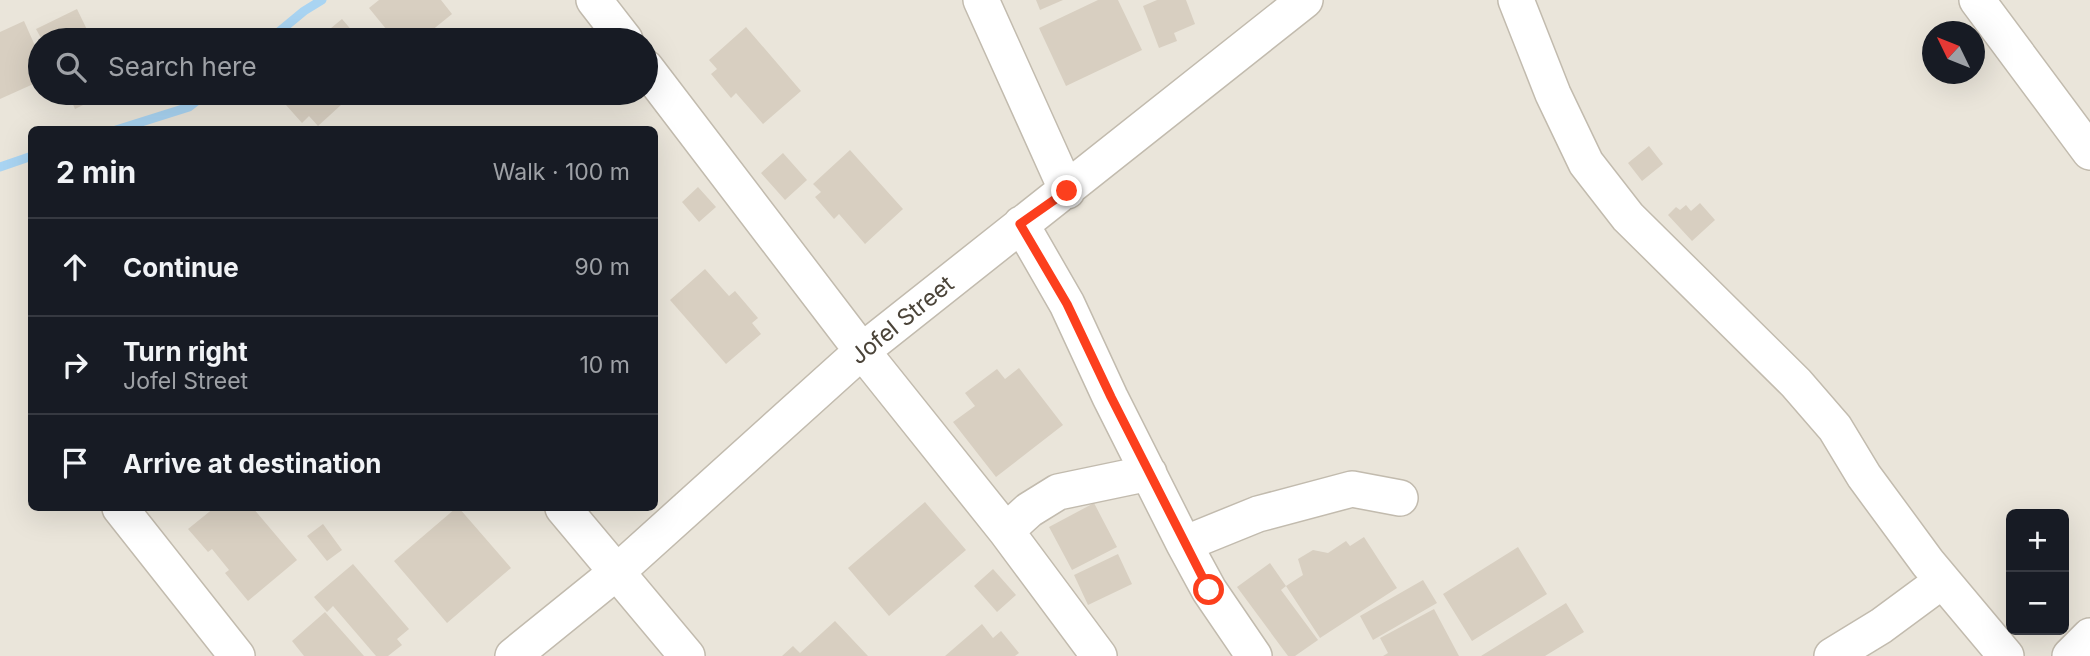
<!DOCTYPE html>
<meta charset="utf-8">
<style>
:root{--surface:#171b24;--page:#20242c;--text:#f1f3f6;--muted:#9ea1a6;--line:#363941}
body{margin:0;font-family:Inter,sans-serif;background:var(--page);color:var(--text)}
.controls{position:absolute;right:21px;bottom:21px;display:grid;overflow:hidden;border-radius:10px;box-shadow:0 7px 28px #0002}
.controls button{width:63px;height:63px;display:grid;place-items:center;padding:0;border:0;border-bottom:2px solid var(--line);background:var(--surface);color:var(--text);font:35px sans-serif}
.compass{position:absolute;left:1922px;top:21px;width:63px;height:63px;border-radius:50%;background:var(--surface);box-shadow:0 7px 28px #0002;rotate:313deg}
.stop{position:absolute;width:21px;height:21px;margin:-16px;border:5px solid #fc3f1d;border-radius:50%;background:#fff}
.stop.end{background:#fc3f1d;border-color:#fff;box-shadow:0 2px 7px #0008}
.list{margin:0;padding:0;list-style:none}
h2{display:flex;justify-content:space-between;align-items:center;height:91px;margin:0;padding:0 28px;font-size:30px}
h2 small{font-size:23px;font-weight:400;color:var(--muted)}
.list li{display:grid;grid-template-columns:46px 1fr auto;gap:21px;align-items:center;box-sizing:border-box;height:98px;padding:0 28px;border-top:2px solid var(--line)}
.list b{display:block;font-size:26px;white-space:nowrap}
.list p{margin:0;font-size:23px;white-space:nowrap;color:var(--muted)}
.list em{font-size:23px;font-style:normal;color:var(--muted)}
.icon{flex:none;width:38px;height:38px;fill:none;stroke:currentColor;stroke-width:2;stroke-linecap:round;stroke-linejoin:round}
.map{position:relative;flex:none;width:2090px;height:656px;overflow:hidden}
.search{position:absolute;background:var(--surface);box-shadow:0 7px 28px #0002;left:28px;top:28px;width:630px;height:77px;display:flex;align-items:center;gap:18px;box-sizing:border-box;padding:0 24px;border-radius:38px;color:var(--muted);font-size:26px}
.panel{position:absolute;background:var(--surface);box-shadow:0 7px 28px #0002;left:28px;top:126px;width:630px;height:385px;border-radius:10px}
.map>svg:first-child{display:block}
</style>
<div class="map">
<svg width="2090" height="656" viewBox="0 0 2090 656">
<rect width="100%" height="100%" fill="#f6f3ec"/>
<path fill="#eae5da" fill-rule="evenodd" d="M 0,0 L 2090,0 L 2090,656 L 0,656 ZM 1932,32 L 1974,32 L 1974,74 L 1932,74 ZM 40,40 L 646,40 L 646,93 L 40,93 ZM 32,130 L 654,130 L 654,508 L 32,508 ZM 2011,514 L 2064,514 L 2064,630 L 2011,630 Z"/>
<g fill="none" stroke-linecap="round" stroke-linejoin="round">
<path stroke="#a9d4f2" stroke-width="9" d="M 269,40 L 304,11 L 322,0
M 116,130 L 189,107 L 207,93
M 0,167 L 32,156"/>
</g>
<path fill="#d8cfc1" d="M 379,0 L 441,0 L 452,14 L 420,40 L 395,40 L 369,8 Z
M 1036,0 L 1063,0 L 1040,10 Z
M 1098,0 L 1118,0 L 1142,50 L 1066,86 L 1039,28 Z
M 1157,0 L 1186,0 L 1195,24 L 1174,33 L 1177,41 L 1159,48 L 1143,6 Z
M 77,9 L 92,40 L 42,40 L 36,29 Z
M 342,19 L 360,40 L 331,40 L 325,33 Z
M 24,21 L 40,57 L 40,81 L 0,99 L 0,32 Z
M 746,27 L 801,91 L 763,124 L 736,93 L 731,98 L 711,74 L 717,69 L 709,60 Z
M 68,93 L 107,93 L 75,109 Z
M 292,93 L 351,93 L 353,94 L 318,126 L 309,116 L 302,123 L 286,105 L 295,96 Z
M 1649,146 L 1663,164 L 1642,181 L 1628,163 Z
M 850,150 L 903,209 L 865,244 L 839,214 L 834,219 L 815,197 L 821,192 L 813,184 Z
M 783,153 L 807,180 L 785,200 L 761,173 Z
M 698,187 L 716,207 L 699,222 L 682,202 Z
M 1700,203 L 1715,220 L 1692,241 L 1668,215 L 1676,207 L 1680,210 L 1686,205 L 1691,211 Z
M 705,269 L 729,296 L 735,291 L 758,318 L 752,323 L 761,334 L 726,364 L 670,300 Z
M 1019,368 L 1063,425 L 996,477 L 953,422 L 975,406 L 965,393 L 997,369 L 1005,379 Z
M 925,502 L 966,550 L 889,616 L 848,568 Z
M 1094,503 L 1117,547 L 1072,570 L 1049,527 Z
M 214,508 L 253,508 L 297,560 L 248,601 L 225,573 L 229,570 L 212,549 L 208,552 L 188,529 Z
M 456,508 L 459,508 L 511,568 L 447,623 L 394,561 Z
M 323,524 L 342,550 L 327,561 L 307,536 Z
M 1364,537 L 1397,588 L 1320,638 L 1286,586 L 1303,575 L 1298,559 L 1313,550 L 1328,553 L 1346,541 L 1350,546 Z
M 1518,547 L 1547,594 L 1472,641 L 1443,594 Z
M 1118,554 L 1132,584 L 1088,605 L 1074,575 Z
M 1270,563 L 1286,586 L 1281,590 L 1318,640 L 1295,656 L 1288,656 L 1237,587 Z
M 353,564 L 409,629 L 397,639 L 402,645 L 388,656 L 376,656 L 333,606 L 327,612 L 314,597 Z
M 993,569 L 1016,595 L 997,612 L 974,586 Z
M 1423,580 L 1437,603 L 1373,640 L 1360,616 Z
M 1566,603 L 1584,632 L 1545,656 L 1481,656 Z
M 1434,609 L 1459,656 L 1383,656 L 1388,653 L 1380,638 Z
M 325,612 L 364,656 L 304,656 L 292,641 Z
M 835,621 L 868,656 L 782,656 L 793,646 L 800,653 Z
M 982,624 L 993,638 L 1001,631 L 1019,653 L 1015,656 L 945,656 Z"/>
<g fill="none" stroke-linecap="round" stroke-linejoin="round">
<defs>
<path id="street" d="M 594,0 L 625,40
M 981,0 L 1067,191
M 1516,0 L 1553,94 L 1586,163 L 1628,217 L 1796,383 L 1835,428 L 1864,476 L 1928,563 L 2006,656
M 1977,0 L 2090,152
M 646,68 L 862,351 L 1006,531 L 1099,656
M 1021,224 L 1067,304 L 1110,397 L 1184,544 L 1209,590 L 1254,656
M 120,508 L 237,656
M 563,508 L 687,656
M 1006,531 L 1029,510 L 1058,492 L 1149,473
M 1184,544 L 1258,514 L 1352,489 L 1400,498
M 513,656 L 618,571 L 862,351 L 1305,0
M 1832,656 L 1881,626 L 1942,581
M 2070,656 L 2090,636"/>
</defs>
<use href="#street" stroke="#c2bbae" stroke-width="38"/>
<use href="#street" stroke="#fff" stroke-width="35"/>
</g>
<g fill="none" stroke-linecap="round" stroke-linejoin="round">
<path stroke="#fc3f1d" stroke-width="9" d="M 1067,191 L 1020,224 L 1067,304 L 1111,397 L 1209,590"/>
</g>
<g text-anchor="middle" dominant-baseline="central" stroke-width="7" stroke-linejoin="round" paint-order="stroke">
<g font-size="23" fill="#4b4439" stroke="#fff">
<text transform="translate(902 320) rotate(-39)">Jofel Street</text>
</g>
</g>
</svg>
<div class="controls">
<button>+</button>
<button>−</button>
</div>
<svg class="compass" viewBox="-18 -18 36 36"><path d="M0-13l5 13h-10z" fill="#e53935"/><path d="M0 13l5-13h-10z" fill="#9ea1a6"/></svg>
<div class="stop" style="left:1209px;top:590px"></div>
<div class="stop end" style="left:1067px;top:191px"></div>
<div class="search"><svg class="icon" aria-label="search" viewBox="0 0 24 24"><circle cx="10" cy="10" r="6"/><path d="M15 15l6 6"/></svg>Search here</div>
<section class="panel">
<h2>2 min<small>Walk · 100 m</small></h2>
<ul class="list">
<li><svg class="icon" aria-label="ahead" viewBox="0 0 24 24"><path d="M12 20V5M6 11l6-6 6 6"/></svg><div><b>Continue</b></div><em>90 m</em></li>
<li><svg class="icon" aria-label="right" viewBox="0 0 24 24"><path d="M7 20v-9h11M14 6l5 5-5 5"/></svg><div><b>Turn right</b><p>Jofel Street</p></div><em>10 m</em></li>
<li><svg class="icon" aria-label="arrive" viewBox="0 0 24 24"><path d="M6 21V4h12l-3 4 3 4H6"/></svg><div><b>Arrive at destination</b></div></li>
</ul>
</section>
</div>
